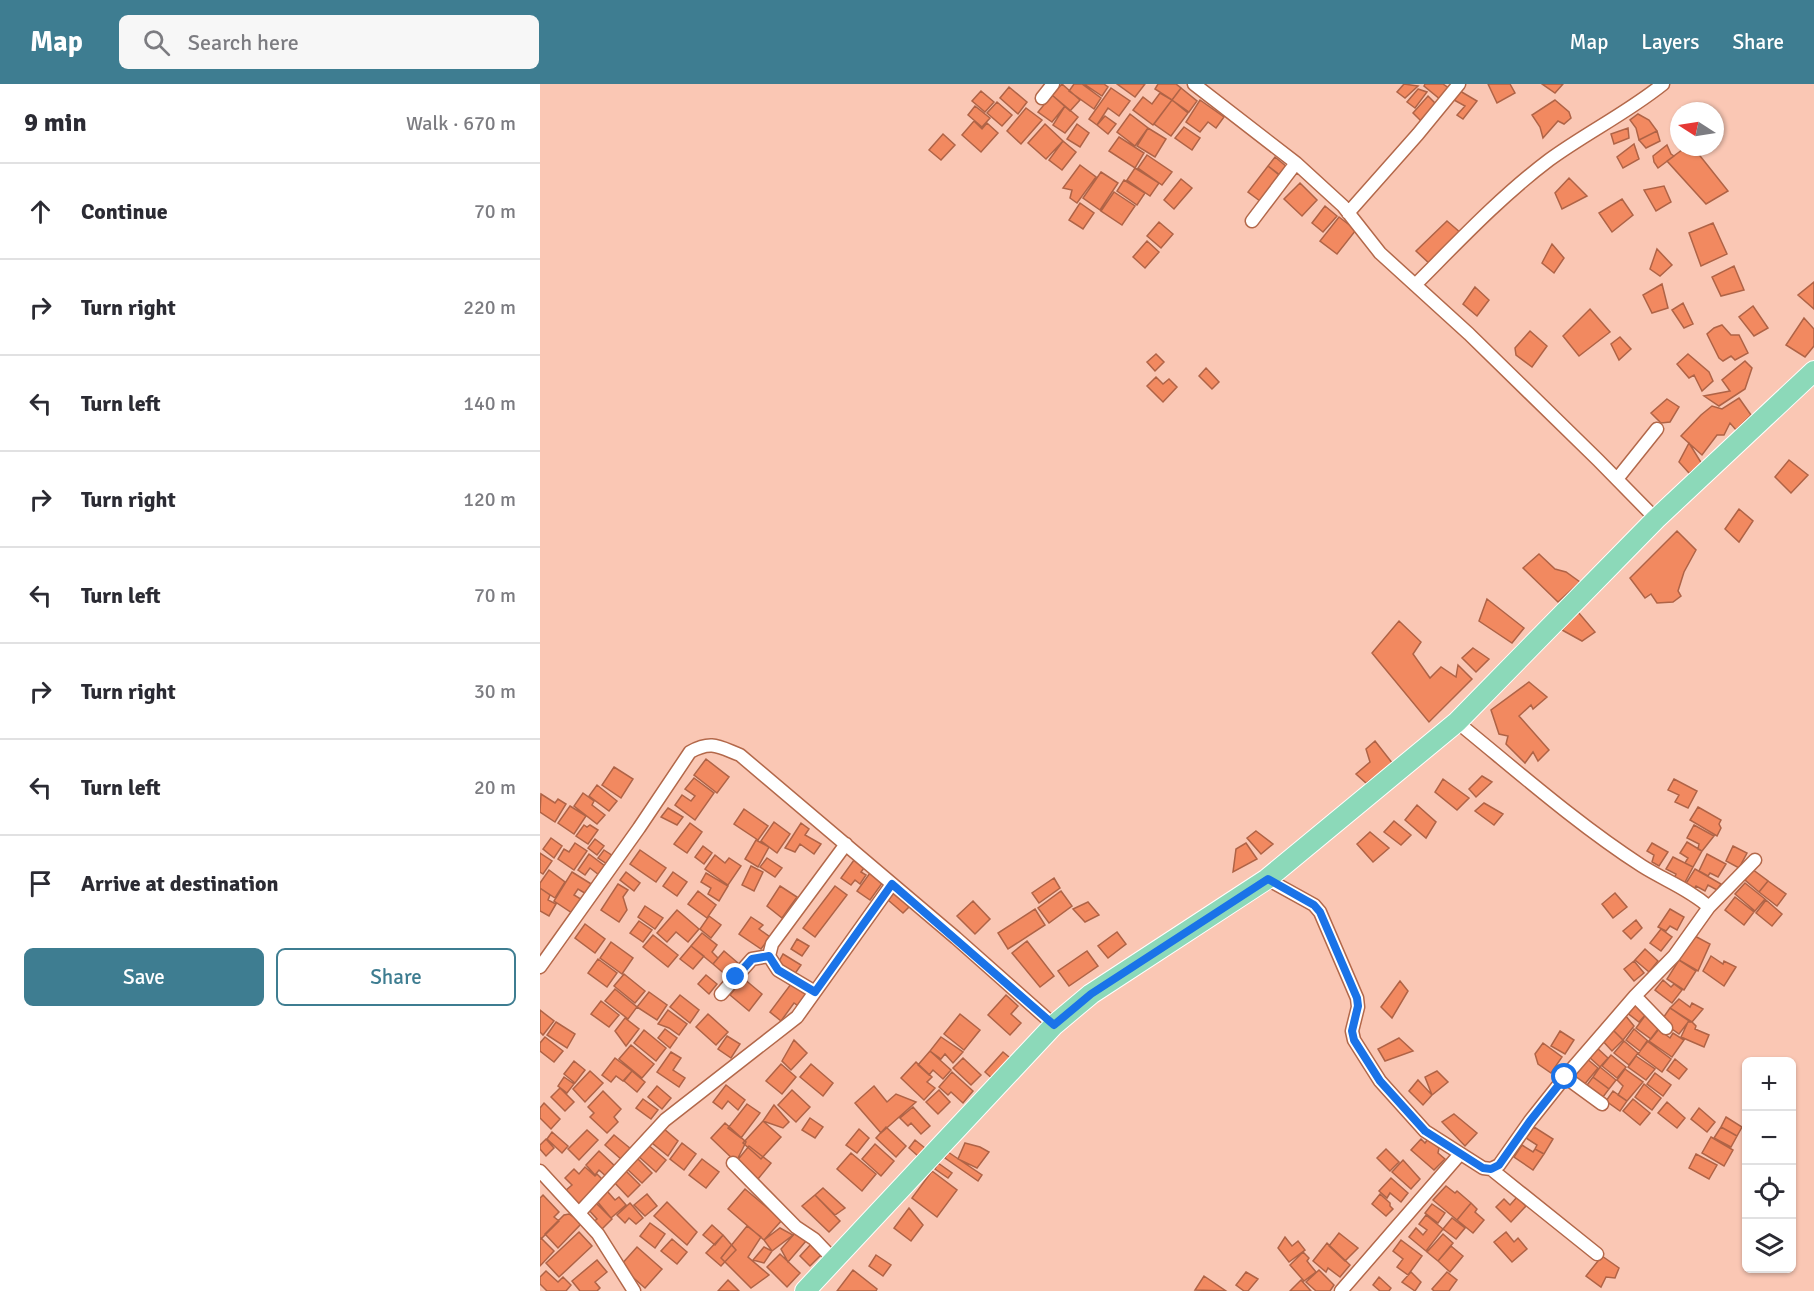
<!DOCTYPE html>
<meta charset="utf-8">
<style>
:root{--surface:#fff;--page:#f7f7f7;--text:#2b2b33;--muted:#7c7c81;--line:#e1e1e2;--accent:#3e7d91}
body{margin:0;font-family:Signika,sans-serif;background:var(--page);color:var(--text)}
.controls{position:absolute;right:18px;bottom:18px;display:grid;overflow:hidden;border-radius:9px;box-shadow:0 2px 4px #0004}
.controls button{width:54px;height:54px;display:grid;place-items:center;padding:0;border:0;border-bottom:2px solid var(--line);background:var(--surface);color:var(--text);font:30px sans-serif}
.compass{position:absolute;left:1130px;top:18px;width:54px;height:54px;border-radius:50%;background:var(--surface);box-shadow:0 2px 4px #0004;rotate:282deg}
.stop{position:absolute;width:18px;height:18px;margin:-14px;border:4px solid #1a73e8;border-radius:50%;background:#fff}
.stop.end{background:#1a73e8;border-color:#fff;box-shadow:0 2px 6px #0008}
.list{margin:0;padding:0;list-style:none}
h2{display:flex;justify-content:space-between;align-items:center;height:78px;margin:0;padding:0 24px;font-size:26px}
h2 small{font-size:20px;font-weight:400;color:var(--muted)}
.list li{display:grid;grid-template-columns:39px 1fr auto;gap:18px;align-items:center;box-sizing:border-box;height:96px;padding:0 24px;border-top:2px solid var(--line)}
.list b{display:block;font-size:22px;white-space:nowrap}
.list em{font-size:20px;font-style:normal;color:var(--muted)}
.actions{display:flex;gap:12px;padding:18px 24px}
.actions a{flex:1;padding:14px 0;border:2px solid var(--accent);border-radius:9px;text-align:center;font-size:21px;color:var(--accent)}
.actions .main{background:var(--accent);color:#fff}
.icon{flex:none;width:33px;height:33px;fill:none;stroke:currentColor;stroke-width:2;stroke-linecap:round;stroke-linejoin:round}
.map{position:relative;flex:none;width:1274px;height:1207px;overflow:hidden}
header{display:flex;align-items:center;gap:36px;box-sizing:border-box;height:84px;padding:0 30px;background:var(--accent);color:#fff}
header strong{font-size:28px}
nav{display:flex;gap:33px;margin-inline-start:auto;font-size:21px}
.search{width:420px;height:54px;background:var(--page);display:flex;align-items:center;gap:15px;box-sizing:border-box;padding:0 21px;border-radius:9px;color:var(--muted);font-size:22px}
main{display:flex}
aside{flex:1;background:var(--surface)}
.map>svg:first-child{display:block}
</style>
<header>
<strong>Map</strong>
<div class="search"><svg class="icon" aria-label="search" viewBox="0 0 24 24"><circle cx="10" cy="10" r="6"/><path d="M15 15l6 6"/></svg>Search here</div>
<nav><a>Map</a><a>Layers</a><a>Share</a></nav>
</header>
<main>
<aside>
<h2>9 min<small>Walk · 670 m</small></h2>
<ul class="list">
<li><svg class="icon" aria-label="ahead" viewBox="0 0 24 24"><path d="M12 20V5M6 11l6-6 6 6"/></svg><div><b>Continue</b></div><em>70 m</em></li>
<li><svg class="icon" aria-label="right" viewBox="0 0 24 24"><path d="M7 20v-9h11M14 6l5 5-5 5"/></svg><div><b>Turn right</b></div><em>220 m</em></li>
<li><svg class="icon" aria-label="left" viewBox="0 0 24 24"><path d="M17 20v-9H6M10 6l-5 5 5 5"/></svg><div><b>Turn left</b></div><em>140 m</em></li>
<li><svg class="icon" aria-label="right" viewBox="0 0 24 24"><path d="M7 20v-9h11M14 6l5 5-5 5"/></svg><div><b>Turn right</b></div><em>120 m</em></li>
<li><svg class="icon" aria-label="left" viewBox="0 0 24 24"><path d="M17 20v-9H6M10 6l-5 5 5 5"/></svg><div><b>Turn left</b></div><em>70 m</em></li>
<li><svg class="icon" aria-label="right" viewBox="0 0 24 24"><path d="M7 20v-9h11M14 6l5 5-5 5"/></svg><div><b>Turn right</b></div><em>30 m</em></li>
<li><svg class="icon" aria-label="left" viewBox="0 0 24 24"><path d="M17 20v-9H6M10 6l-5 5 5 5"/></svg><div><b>Turn left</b></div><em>20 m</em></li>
<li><svg class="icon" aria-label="arrive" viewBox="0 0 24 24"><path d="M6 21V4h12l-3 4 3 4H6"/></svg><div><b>Arrive at destination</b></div></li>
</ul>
<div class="actions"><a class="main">Save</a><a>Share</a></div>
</aside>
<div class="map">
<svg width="1274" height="1207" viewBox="0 0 1274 1207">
<rect width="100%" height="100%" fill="#fac7b4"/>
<path fill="#f28960" stroke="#af6346" stroke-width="1.5" d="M 522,0 L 540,16 L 530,27 L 512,11 Z
M 534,0 L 542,0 L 561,14 L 554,25 L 529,7 Z
M 544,0 L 564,0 L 568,3 L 562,12 Z
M 577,0 L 605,0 L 595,13 Z
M 618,0 L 636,0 L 641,4 L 632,16 L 615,5 Z
M 864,0 L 878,2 L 865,14 L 857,8 Z
M 885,0 L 903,0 L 910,5 L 901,16 L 884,2 Z
M 948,0 L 970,0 L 975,9 L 957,19 Z
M 1002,0 L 1023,0 L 1015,9 Z
M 469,3 L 487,18 L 478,30 L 460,14 Z
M 571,4 L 590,17 L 579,32 L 568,24 L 557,41 L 549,35 Z
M 641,4 L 657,17 L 649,28 L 632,16 Z
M 878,5 L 887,8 L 875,24 L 867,18 Z
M 441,7 L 454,18 L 445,28 L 432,17 Z
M 920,7 L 937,17 L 923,35 L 917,31 L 925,22 L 914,16 Z
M 620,9 L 632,16 L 613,41 L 593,26 L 603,13 L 612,20 Z
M 512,11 L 525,22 L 512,38 L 498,28 Z
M 888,12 L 896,20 L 881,37 L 873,29 Z
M 632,16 L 648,29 L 631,52 L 614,40 Z
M 660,16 L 684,33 L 676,44 L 668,38 L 660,48 L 646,38 Z
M 1015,16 L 1029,28 L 1031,34 L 1024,40 L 1018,37 L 1003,54 L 1000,43 L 992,31 Z
M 457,18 L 472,31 L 462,42 L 447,29 Z
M 435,22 L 450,34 L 442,43 L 428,31 Z
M 525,22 L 538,33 L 525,49 L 513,41 Z
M 486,24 L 502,36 L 481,60 L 467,47 Z
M 590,30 L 608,44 L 595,62 L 577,48 Z
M 1098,30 L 1109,36 L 1117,47 L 1099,56 L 1096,44 L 1090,36 Z
M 565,32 L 576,40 L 568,50 L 557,41 Z
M 434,37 L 442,45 L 447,39 L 458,49 L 441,68 L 422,51 Z
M 505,40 L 523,57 L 506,75 L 488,59 Z
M 537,40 L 549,49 L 540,63 L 527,55 Z
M 644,43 L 660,54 L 652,66 L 635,54 Z
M 608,44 L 626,55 L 615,73 L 597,62 Z
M 1088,44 L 1089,54 L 1074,60 L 1071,50 Z
M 1117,47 L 1120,57 L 1106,64 L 1099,56 Z
M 403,50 L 415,61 L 401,76 L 389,66 Z
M 579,53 L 604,69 L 595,84 L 569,67 Z
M 523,57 L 536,68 L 522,86 L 509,76 Z
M 1094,60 L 1099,75 L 1083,84 L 1077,73 Z
M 1127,61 L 1131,70 L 1134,72 L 1118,84 L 1114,78 L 1113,72 Z
M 1146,63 L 1153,63 L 1188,107 L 1166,120 L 1127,77 Z
M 607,71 L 632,88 L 622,101 L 598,84 Z
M 735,73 L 747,83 L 740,91 L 728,82 Z
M 540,81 L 556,93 L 537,119 L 530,114 L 532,106 L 523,104 Z
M 728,82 L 739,91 L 720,117 L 708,108 Z
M 595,84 L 619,99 L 610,112 L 587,96 Z
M 561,88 L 578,99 L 560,126 L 543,114 Z
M 1029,94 L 1047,112 L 1022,125 L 1015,109 Z
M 641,95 L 652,104 L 634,125 L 624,116 Z
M 584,96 L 605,109 L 597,121 L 577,107 Z
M 760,99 L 777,116 L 762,132 L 744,115 Z
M 1124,102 L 1131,118 L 1116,127 L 1104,106 Z
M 574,108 L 595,122 L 582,141 L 561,127 Z
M 1082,115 L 1093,131 L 1072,148 L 1059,129 Z
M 540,119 L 554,129 L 543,145 L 529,136 Z
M 785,122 L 797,132 L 783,148 L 772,139 Z
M 799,133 L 816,146 L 797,170 L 780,157 Z
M 907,137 L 922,150 L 891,181 L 876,167 Z
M 619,138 L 633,150 L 621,164 L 607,152 Z
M 1173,139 L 1187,170 L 1161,182 L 1149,149 Z
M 607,157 L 619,168 L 605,184 L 593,173 Z
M 1012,160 L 1024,174 L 1014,189 L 1002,179 Z
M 1117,165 L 1132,181 L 1120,192 L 1110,185 Z
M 1194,182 L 1204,206 L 1181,212 L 1172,193 Z
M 1274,198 L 1274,225 L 1258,211 Z
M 1122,200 L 1128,224 L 1112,229 L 1103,211 Z
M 935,203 L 949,216 L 937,232 L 923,220 Z
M 1143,219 L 1153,240 L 1144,244 L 1132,226 Z
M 1213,222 L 1228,244 L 1214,252 L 1199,233 Z
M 1050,225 L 1070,248 L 1039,272 L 1023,252 Z
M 1264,234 L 1274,245 L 1274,262 L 1265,273 L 1246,261 Z
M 1182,241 L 1191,251 L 1199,251 L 1208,269 L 1195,276 L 1191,272 L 1183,277 L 1179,274 L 1167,250 L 1174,244 Z
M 990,247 L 1007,262 L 992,283 L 976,271 L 975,264 Z
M 1080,253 L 1091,265 L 1079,276 L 1071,260 Z
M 616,270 L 624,278 L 615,287 L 607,278 Z
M 1148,270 L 1169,288 L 1173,297 L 1162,307 L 1154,291 L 1149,294 L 1137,280 Z
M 1205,277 L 1212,284 L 1205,305 L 1179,322 L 1164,312 L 1190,307 L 1182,296 Z
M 666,284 L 679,298 L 672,305 L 659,292 Z
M 616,293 L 623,300 L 629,295 L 637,303 L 623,318 L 607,302 Z
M 1199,314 L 1211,331 L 1196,346 L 1190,339 L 1184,351 L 1177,351 L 1162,371 L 1141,352 L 1161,331 L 1172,322 L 1182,325 Z
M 1127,315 L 1139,323 L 1130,338 L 1121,339 L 1111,329 Z
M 1149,359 L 1162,380 L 1149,389 L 1139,378 Z
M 1249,376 L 1268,391 L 1251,409 L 1235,393 Z
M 1199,425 L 1213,437 L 1199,458 L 1185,445 Z
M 1137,447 L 1156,466 L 1144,488 L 1138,507 L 1141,512 L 1133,518 L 1117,519 L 1111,510 L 1105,514 L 1090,494 Z
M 999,470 L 1015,485 L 1026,488 L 1040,498 L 1018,518 L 983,484 Z
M 947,515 L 984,544 L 972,559 L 939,537 Z
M 1038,528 L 1055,548 L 1042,557 L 1022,546 Z
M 859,537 L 881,558 L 873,570 L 890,594 L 901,583 L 916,593 L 918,581 L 932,595 L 889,638 L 832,569 Z
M 933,564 L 949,575 L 936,588 L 922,574 Z
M 989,598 L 1007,613 L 993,625 L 991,621 L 979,632 L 1009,666 L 998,677 L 993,668 L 985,679 L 966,660 L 968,652 L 959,650 L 951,626 Z
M 835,657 L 853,680 L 826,699 L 816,690 L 830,678 L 826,665 Z
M 166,675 L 189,693 L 177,709 L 154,691 Z
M 74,683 L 93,695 L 81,714 L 62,701 Z
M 942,692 L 952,698 L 936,713 L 929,705 Z
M 154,694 L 174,709 L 155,736 L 135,721 L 142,711 L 151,717 L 155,712 L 145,705 Z
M 903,695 L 929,714 L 917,726 L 895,708 Z
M 1134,695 L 1157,707 L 1148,724 L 1135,718 L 1139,711 L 1128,706 Z
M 57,701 L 77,717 L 69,727 L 49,712 Z
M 43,709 L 54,717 L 52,721 L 65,731 L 57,740 L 34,722 Z
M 1,710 L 15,719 L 18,715 L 26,720 L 15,738 L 0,728 Z
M 944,719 L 963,730 L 954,741 L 935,727 Z
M 877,721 L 896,738 L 886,754 L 865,736 Z
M 30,722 L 46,732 L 34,750 L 18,739 Z
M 1158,723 L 1181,736 L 1179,740 L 1181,744 L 1177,752 L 1150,736 Z
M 128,724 L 143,733 L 137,741 L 121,733 Z
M 204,725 L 228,742 L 218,756 L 194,740 Z
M 854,737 L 871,751 L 861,761 L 844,748 Z
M 234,738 L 250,750 L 237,769 L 221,757 Z
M 150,739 L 162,748 L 147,769 L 134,760 Z
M 261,739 L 269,745 L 265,751 L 281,760 L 274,770 L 260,760 L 255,768 L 245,764 Z
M 44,741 L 47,743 L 50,741 L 58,746 L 48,760 L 36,752 Z
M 1154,741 L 1174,752 L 1162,767 L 1158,765 L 1159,760 L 1147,754 Z
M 716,747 L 733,760 L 721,770 L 707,754 Z
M 830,748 L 849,764 L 833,778 L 817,760 Z
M 11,754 L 22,762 L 14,774 L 3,765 Z
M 55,755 L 64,762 L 57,771 L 48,764 Z
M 216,756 L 229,763 L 218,783 L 205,775 Z
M 1147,758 L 1162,767 L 1153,783 L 1145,779 L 1148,774 L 1140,769 Z
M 35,759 L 47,767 L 34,786 L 18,775 L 24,765 L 29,768 Z
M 706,759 L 717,775 L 693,788 L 696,765 Z
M 1112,759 L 1128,768 L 1119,782 L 1112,778 L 1114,771 L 1107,767 Z
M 163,762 L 172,769 L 164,780 L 155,773 Z
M 1193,762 L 1207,769 L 1199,784 L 1186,777 Z
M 64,766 L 73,772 L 67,780 L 58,774 Z
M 100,766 L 126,784 L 116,798 L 90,780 Z
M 0,769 L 12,777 L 3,790 L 0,788 Z
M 49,770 L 65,782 L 59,791 L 50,784 L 45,791 L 38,786 Z
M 1167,770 L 1186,780 L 1178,793 L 1170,789 L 1168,792 L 1159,787 Z
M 175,771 L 185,779 L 189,774 L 201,782 L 188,801 L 165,785 Z
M 1133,773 L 1153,783 L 1144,800 L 1134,795 L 1136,790 L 1126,785 Z
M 227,774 L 242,784 L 235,793 L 220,783 Z
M 314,776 L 324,784 L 321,788 L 326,791 L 320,800 L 315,796 L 311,801 L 301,794 Z
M 211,782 L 223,788 L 214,807 L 202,801 Z
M 1155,785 L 1181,800 L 1177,806 L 1168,801 L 1165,807 L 1156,802 L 1153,806 L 1145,801 Z
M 1212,785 L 1228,797 L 1219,808 L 1205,796 Z
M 9,786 L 25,798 L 15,814 L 0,804 L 0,799 Z
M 32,788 L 56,803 L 48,811 L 38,805 L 34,811 L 44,817 L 35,831 L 14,817 Z
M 86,788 L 100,799 L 94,807 L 80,796 Z
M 133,788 L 147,798 L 137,812 L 123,802 Z
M 166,789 L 188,802 L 179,817 L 168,810 L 171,804 L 161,798 Z
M 330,789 L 343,798 L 330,816 L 317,807 Z
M 514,794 L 520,804 L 499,819 L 492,809 Z
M 1228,797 L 1246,810 L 1237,822 L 1219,808 Z
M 1205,799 L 1225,815 L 1215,827 L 1195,810 Z
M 78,800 L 88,806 L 83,813 L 87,826 L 79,838 L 61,826 Z
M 240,802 L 257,813 L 242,834 L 227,822 Z
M 295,802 L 307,811 L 275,853 L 263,844 Z
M 0,804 L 10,811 L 8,816 L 16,820 L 9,832 L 0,827 Z
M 158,807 L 176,821 L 167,834 L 148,820 Z
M 521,807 L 532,822 L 509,839 L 498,824 Z
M 355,808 L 371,821 L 363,829 L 348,816 Z
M 1075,809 L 1087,823 L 1073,834 L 1062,820 Z
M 1195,813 L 1214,828 L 1204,841 L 1185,826 Z
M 1226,816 L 1242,830 L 1232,842 L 1216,829 Z
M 433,817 L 450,835 L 435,850 L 417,832 Z
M 548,818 L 559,831 L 545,838 L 533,825 Z
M 105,822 L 123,834 L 115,845 L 98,833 Z
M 495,825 L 505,841 L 468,865 L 458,849 Z
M 1130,825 L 1144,833 L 1137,846 L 1130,842 L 1126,847 L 1118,843 Z
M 137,826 L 159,845 L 148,858 L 136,848 L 127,858 L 117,849 Z
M 169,832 L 181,841 L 171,854 L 160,845 Z
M 211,833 L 223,841 L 219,845 L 230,853 L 221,865 L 199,850 Z
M 1096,836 L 1102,844 L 1091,855 L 1083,847 Z
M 99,837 L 112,846 L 103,858 L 90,849 Z
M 45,840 L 65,855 L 55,869 L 35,854 Z
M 1121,845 L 1132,853 L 1121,867 L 1110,859 Z
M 577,848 L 586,860 L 568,874 L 558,862 Z
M 162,849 L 177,861 L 172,868 L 178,874 L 173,880 L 151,862 Z
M 1151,850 L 1170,860 L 1158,887 L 1139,876 Z
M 113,851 L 138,871 L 128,883 L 103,863 Z
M 257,855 L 269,862 L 262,872 L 251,865 Z
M 487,857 L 514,892 L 500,903 L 472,869 Z
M 71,858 L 93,874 L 82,890 L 60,874 Z
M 151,862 L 164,872 L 153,885 L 140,875 Z
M 1105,865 L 1118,877 L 1109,888 L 1095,876 Z
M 184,867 L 198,879 L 187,892 L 173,880 Z
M 547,867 L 558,882 L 529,902 L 518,887 Z
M 243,870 L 261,881 L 254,891 L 237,881 Z
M 1171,872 L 1183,880 L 1184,877 L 1196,883 L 1184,902 L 1163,887 Z
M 58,875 L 77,889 L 67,903 L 48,889 Z
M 1139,876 L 1156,887 L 1144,906 L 1127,895 Z
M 1094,877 L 1104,889 L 1094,897 L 1084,885 Z
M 84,890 L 105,907 L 95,919 L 74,902 Z
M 166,891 L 177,900 L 169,910 L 158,900 Z
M 203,894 L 222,910 L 209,927 L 190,911 Z
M 1123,896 L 1131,903 L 1134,900 L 1142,906 L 1132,919 L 1115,906 Z
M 860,897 L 868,907 L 852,934 L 841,923 Z
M 251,900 L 269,913 L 261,924 L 254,919 L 241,937 L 230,928 Z
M 75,905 L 97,923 L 88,935 L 65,917 Z
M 109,908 L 127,921 L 117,936 L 97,923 Z
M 140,911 L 159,926 L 150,939 L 130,923 Z
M 466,911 L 478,922 L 471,930 L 481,939 L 470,951 L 448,931 Z
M 1139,915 L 1150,923 L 1152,919 L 1163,925 L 1152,938 L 1130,924 Z
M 61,917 L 79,931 L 69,943 L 51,930 Z
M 1093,918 L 1108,928 L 1099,938 L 1086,928 Z
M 1130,924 L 1149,937 L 1139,950 L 1121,937 Z
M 0,926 L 14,937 L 3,951 L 0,948 Z
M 128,926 L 147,940 L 139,951 L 129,944 L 118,940 Z
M 1107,929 L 1114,934 L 1111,938 L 1119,945 L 1111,955 L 1096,944 Z
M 168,930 L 188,948 L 176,961 L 156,943 Z
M 420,930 L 440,946 L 424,966 L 404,950 Z
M 1085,931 L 1094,942 L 1083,956 L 1072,945 Z
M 85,934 L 99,945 L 86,962 L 75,947 Z
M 16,938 L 35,950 L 27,964 L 7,951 Z
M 1148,938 L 1152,938 L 1156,942 L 1155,945 L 1169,951 L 1164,963 L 1141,953 Z
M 1070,943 L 1083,956 L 1072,967 L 1060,954 Z
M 125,945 L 137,954 L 130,964 L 118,954 Z
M 1094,945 L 1108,957 L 1100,967 L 1086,956 Z
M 1118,945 L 1130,954 L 1133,949 L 1144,956 L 1132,973 L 1109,957 Z
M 104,946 L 126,964 L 116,977 L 94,959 Z
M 1020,947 L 1034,956 L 1025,970 L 1011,962 Z
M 187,952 L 200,960 L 191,974 L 178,965 Z
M 5,953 L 23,967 L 14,978 L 0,967 L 0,959 Z
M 401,953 L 423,968 L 413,979 L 405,970 L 401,975 L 390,967 Z
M 859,954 L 873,967 L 845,977 L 838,965 Z
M 254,956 L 267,969 L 251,986 L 242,977 Z
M 1084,957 L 1098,969 L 1089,981 L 1074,969 Z
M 1107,957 L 1131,975 L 1122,988 L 1098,970 Z
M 1003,959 L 1022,973 L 1011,989 L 998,980 L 995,970 Z
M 91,961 L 114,980 L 102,994 L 79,975 Z
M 1056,963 L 1068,974 L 1060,983 L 1048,972 Z
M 390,967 L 411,986 L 403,995 L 393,986 L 389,991 L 378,981 Z
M 131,968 L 141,974 L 133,986 L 145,994 L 139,1003 L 117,988 Z
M 463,968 L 474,977 L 456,998 L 445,988 Z
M 1071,971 L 1086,983 L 1077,994 L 1062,982 Z
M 1096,972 L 1115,985 L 1106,996 L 1088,983 Z
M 75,974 L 92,987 L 83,997 L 76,992 L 71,998 L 62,991 Z
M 423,974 L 441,991 L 431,1001 L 413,984 Z
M 1046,974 L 1058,984 L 1044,1001 L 1032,991 Z
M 1135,975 L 1147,985 L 1139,995 L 1127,986 Z
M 34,977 L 45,986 L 35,999 L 24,990 Z
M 376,978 L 392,993 L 387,998 L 395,1004 L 384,1016 L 361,994 Z
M 241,980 L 256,993 L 242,1010 L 226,997 Z
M 271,980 L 293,999 L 283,1012 L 260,993 Z
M 1060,983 L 1076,996 L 1069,1005 L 1053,993 Z
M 1085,985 L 1103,998 L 1087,1017 L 1078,1011 L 1083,1002 L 1077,996 Z
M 50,987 L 63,999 L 45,1018 L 33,1005 Z
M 92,987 L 105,998 L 97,1008 L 84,997 Z
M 897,987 L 908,998 L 892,1011 L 885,993 Z
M 412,988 L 433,1007 L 423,1019 L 411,1008 L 408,1011 L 399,1003 Z
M 1115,989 L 1131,1001 L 1123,1012 L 1107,1000 Z
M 24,993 L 34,1000 L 27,1009 L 18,1002 Z
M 1053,993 L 1069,1005 L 1063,1013 L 1047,1001 Z
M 878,996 L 892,1011 L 883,1021 L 869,1007 Z
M 1104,1000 L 1121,1014 L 1112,1026 L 1095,1013 Z
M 186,1001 L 205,1016 L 198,1026 L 188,1017 L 182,1025 L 173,1018 Z
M 117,1002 L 131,1014 L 122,1025 L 108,1013 Z
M 334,1002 L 347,1018 L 356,1010 L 376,1018 L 341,1049 L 315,1019 Z
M 20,1004 L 34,1018 L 25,1027 L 11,1013 Z
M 252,1006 L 270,1023 L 256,1038 L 238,1021 Z
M 399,1006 L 410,1018 L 398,1030 L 386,1018 Z
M 63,1007 L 81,1025 L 74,1033 L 78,1038 L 67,1049 L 50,1033 L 54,1029 L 48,1023 Z
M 1073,1007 L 1087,1017 L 1080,1027 L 1066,1017 Z
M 103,1015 L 118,1026 L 111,1035 L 96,1024 Z
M 1093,1015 L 1110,1029 L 1100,1041 L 1083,1027 Z
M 1127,1018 L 1145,1034 L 1137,1044 L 1118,1029 Z
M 4,1019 L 20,1035 L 11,1045 L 0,1034 L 0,1024 Z
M 207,1020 L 220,1029 L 201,1054 L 188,1044 Z
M 234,1021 L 249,1038 L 243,1044 L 223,1037 Z
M 373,1023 L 390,1042 L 381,1050 L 371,1039 L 368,1042 L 360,1034 Z
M 1159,1024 L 1175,1038 L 1167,1048 L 1151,1035 Z
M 914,1030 L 937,1049 L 925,1062 L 902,1038 Z
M 1186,1033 L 1202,1043 L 1197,1052 L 1181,1043 Z
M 270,1034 L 283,1043 L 275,1054 L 262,1046 Z
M 223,1037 L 241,1053 L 221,1075 L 203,1059 Z
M 185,1039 L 206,1058 L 196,1078 L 171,1054 Z
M 346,1043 L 366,1062 L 356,1073 L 336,1054 Z
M 994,1043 L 1013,1055 L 1004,1070 L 995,1065 L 997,1061 L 986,1054 Z
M 1181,1043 L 1197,1052 L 1191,1063 L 1174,1054 Z
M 123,1044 L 138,1057 L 128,1072 L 112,1059 Z
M 319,1045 L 329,1054 L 317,1069 L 306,1061 Z
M 47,1046 L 58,1056 L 39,1076 L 28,1065 Z
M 12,1048 L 28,1062 L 22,1069 L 7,1055 Z
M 74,1051 L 91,1065 L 82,1076 L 65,1061 Z
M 1171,1053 L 1193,1066 L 1184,1082 L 1162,1069 Z
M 6,1055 L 14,1064 L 6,1072 L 0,1065 L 0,1061 Z
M 881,1055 L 885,1059 L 888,1055 L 899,1064 L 898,1069 L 905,1075 L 894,1086 L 871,1066 Z
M 375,1056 L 385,1064 L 378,1072 L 369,1064 Z
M 142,1059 L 156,1070 L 144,1086 L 130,1075 Z
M 425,1059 L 440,1063 L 449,1068 L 437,1084 L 418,1075 Z
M 107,1060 L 126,1076 L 116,1088 L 97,1071 Z
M 335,1060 L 354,1077 L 341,1092 L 322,1075 Z
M 982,1061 L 993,1068 L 995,1065 L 1004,1070 L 993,1086 L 974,1073 Z
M 209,1062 L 231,1079 L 218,1095 L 196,1078 Z
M 846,1065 L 859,1078 L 850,1087 L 837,1074 Z
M 59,1067 L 77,1084 L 68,1094 L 59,1086 L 55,1091 L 46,1081 Z
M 408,1068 L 442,1091 L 438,1097 L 405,1074 Z
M 311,1069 L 336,1090 L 322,1107 L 297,1085 Z
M 1156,1070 L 1177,1081 L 1169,1095 L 1149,1084 Z
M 96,1073 L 112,1089 L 102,1099 L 86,1084 Z
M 162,1075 L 179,1088 L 166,1104 L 149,1091 Z
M 863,1076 L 880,1095 L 871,1105 L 852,1088 Z
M 398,1079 L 412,1089 L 408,1094 L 395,1085 Z
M 45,1083 L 55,1092 L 57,1090 L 66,1099 L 40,1122 L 25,1107 L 32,1101 L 25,1094 L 34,1085 L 39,1090 Z
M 83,1084 L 100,1101 L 88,1113 L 72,1096 Z
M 392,1087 L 417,1106 L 397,1133 L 372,1114 Z
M 851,1094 L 868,1109 L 861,1118 L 850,1109 L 847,1114 L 839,1107 Z
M 906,1102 L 915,1109 L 917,1107 L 931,1119 L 917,1136 L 893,1116 Z
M 283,1104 L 305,1124 L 295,1131 L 275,1111 Z
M 205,1105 L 242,1136 L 224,1156 L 188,1125 Z
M 67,1107 L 75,1116 L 79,1113 L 86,1121 L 71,1134 L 56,1116 Z
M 107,1110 L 117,1122 L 105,1132 L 94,1121 Z
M 840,1110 L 850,1119 L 850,1122 L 853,1125 L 846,1132 L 832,1120 Z
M 3,1111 L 19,1128 L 14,1133 L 19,1137 L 0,1156 L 0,1114 Z
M 275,1111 L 300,1137 L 289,1148 L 262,1122 Z
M 977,1113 L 986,1122 L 971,1138 L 956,1123 L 964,1115 L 970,1121 Z
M 54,1117 L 72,1135 L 60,1147 L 52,1139 L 57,1135 L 47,1124 Z
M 127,1118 L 157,1148 L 147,1161 L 114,1132 Z
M 90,1119 L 103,1134 L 96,1140 L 89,1134 L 85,1139 L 77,1131 Z
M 931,1119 L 937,1125 L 935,1128 L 944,1136 L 933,1149 L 917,1136 Z
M 892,1120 L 905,1129 L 898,1139 L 885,1129 Z
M 369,1124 L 383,1141 L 371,1157 L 354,1144 Z
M 29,1130 L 38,1136 L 40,1141 L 18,1164 L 5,1150 L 24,1131 Z
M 886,1131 L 903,1145 L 886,1167 L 869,1153 L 876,1144 L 883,1151 L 887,1146 L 879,1140 Z
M 912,1134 L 925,1144 L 916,1155 L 903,1145 Z
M 110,1139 L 125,1150 L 115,1164 L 100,1152 Z
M 172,1141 L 183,1151 L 175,1161 L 163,1151 Z
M 207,1142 L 221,1153 L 208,1173 L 229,1191 L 211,1204 L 181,1174 Z
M 240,1144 L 253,1151 L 232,1167 L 224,1156 Z
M 39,1148 L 52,1162 L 19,1193 L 6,1179 Z
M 256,1148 L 266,1157 L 248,1178 L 241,1165 Z
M 966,1148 L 974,1158 L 978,1154 L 987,1165 L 972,1178 L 954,1158 Z
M 799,1149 L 818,1164 L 805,1177 L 789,1162 Z
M 903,1150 L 913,1159 L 898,1177 L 887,1168 Z
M 183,1151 L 196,1166 L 181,1182 L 166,1169 Z
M 745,1153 L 752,1162 L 758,1157 L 765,1166 L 749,1178 L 738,1164 Z
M 1,1154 L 14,1167 L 0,1182 L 0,1155 Z
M 132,1155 L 147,1168 L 137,1180 L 121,1167 Z
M 861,1156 L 882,1172 L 868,1191 L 857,1183 L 863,1175 L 853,1167 Z
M 272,1159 L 283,1169 L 270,1182 L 260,1172 Z
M 787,1159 L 810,1181 L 800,1193 L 788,1184 L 786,1188 L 773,1177 Z
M 911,1162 L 923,1172 L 910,1188 L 898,1177 Z
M 97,1163 L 122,1185 L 105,1204 L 80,1182 Z
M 224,1163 L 232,1167 L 224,1179 L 213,1176 Z
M 763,1168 L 769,1174 L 767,1177 L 776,1188 L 764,1197 L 750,1181 Z
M 240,1170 L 260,1189 L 247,1203 L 227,1183 Z
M 336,1171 L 351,1181 L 343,1192 L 329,1182 Z
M 1062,1172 L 1079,1184 L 1075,1194 L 1066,1193 L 1061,1203 L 1046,1192 Z
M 57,1176 L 67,1188 L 55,1198 L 60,1204 L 57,1207 L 40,1207 L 32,1197 Z
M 313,1186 L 337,1205 L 336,1207 L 297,1207 Z
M 779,1186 L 794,1201 L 790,1207 L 776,1207 L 766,1198 Z
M 6,1187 L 18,1198 L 23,1193 L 31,1201 L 26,1207 L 7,1207 L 0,1200 L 0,1193 Z
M 706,1188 L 718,1195 L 708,1207 L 704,1207 L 696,1201 Z
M 871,1188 L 881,1198 L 875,1207 L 862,1198 Z
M 907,1188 L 917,1196 L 909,1207 L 894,1207 L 892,1205 Z
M 664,1192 L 686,1207 L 655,1206 Z
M 839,1193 L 851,1204 L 849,1207 L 840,1207 L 833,1201 Z
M 188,1196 L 199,1207 L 178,1207 Z
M 761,1196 L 771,1207 L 750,1207 Z"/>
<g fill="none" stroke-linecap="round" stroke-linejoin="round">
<defs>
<path id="street" d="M 654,0 L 756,79 L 803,122 L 840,169 L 929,250 L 1058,376 L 1116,435
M 502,14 L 513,0
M 808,129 L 878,50 L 919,0
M 712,137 L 756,79
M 875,201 C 918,158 960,113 1009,76 C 1046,49 1087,29 1123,0
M 1077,395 L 1117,345
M 727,795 L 774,821 L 780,828 L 817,914 L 818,923 L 812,947 L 814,956 L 840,997 L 885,1047 L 943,1084 L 951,1085 L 959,1081 L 990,1037 L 1025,993 L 1095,912 L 1134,872 L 1169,823 C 1149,805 1124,796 1102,782 C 1037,740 976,686 917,638
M 1169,823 L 1215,776
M 0,883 L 99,744 L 150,668 C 172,656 179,663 200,671 L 416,854 L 514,941
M 275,908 L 238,886 L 229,872 L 232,860 L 306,760
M 181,910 L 212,875 L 229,872
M 1095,912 L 1126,944
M 1025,993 L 1062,1020
M 193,1079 L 256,1143 L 274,1155 L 294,1176
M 951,1085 L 1057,1170
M 0,1087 L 58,1150 L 94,1207
M 39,1129 L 125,1036 L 257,933 L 352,800
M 801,1207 L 920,1070"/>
<path id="primary" d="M 265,1207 L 514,941 L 551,910 L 727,795 L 917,638 L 1116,435 L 1274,287"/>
</defs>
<use href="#street" stroke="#b3684a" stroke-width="15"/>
<use href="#primary" stroke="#fff" stroke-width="22"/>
<use href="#street" stroke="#fff" stroke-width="12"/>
<use href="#primary" stroke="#8cd9b9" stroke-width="20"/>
</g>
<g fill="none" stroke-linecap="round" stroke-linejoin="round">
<path stroke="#1a73e8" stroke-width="8" d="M 196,893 L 212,875 L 229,872 L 238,886 L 275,908 L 352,800 L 514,941 L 551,910 L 728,795 L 774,821 L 780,828 L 817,914 L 818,922 L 812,947 L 814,956 L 840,997 L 885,1047 L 943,1084 L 951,1085 L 959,1081 L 990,1037 L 1025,993"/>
</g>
</svg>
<div class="controls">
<button>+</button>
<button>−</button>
<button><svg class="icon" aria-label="locate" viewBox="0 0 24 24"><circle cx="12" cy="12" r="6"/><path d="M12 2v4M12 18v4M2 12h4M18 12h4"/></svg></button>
<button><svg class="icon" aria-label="layers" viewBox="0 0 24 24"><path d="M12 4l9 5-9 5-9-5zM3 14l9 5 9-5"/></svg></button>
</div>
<svg class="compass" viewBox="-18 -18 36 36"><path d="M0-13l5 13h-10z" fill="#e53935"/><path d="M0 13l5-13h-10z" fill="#7c7c81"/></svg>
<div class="stop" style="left:1025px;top:993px"></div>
<div class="stop end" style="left:196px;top:893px"></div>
</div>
</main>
